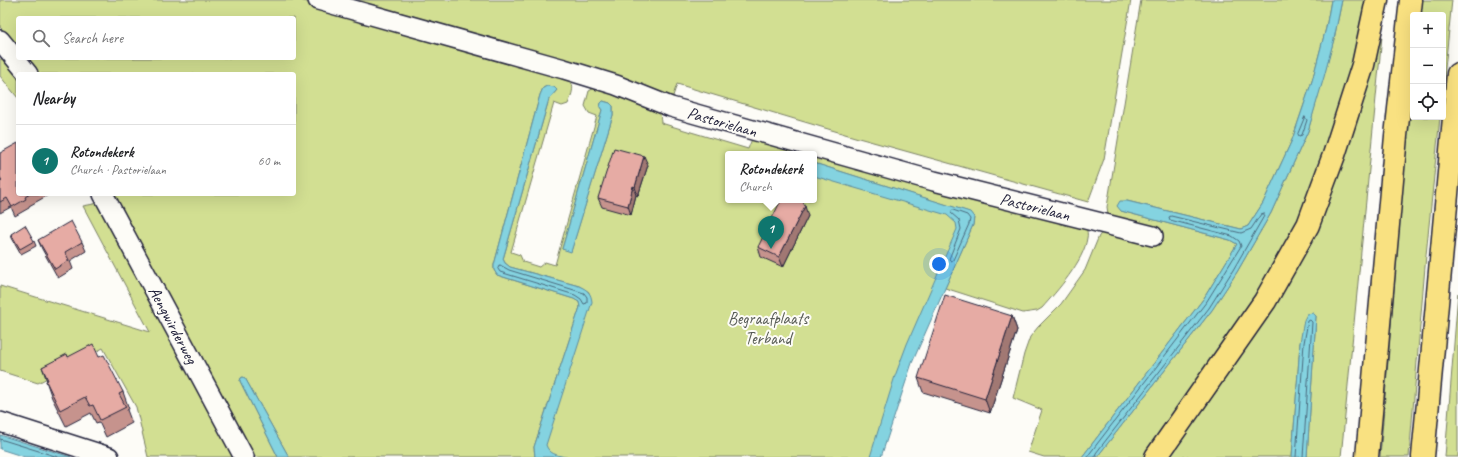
<!DOCTYPE html>
<meta charset="utf-8">
<style>
:root{--surface:#fff;--page:#f6f6f6;--text:#202124;--muted:#757577;--line:#e0e0e0;--accent:#0f766e}
body{margin:0;font-family:Caveat,sans-serif;background:var(--page);color:var(--text)}
.controls{position:absolute;right:12px;top:12px;display:grid;overflow:hidden;border-radius:4px;box-shadow:0 4px 16px #0002}
.controls button{width:36px;height:36px;display:grid;place-items:center;padding:0;border:0;border-bottom:1px solid var(--line);background:var(--surface);color:var(--text);font:20px sans-serif}
.you{position:absolute;left:939px;top:264px;width:14px;height:14px;margin:-10px;border:3px solid #fff;border-radius:50%;background:#1a73e8;box-shadow:0 0 0 6px #1a73e833}
.badge{display:grid;place-items:center;width:26px;height:26px;border-radius:50%;background:var(--accent);color:#fff;font-size:13px;font-weight:700}
.pin{position:absolute;translate:-50% -33px;filter:drop-shadow(0 1px 2px #0008)}
.pin::after{content:'';position:absolute;top:21px;width:14px;height:12px;background:inherit;clip-path:polygon(0 0,100% 0,50% 100%)}
.popup{position:absolute;left:725px;top:151px;width:92px;height:52px;box-sizing:border-box;display:grid;place-content:center;border-radius:4px;background:var(--surface);filter:drop-shadow(0 1px 3px #0005);font-size:13px;white-space:nowrap;color:var(--muted)}
.popup b{font-size:15px;color:var(--text)}
.popup::after{content:'';position:absolute;left:50%;top:100%;margin-left:-8px;border:8px solid transparent;border-top-color:var(--surface)}
.list{margin:0;padding:0;list-style:none}
h2{display:flex;justify-content:space-between;align-items:center;height:52px;margin:0;padding:0 16px;font-size:17px}
h2 small{font-size:13px;font-weight:400;color:var(--muted)}
.list li{display:grid;grid-template-columns:26px 1fr auto;gap:12px;align-items:center;box-sizing:border-box;height:72px;padding:0 16px;border-top:1px solid var(--line)}
.list b{display:block;font-size:15px;white-space:nowrap}
.list p{margin:0;font-size:13px;white-space:nowrap;color:var(--muted)}
.list em{font-size:13px;font-style:normal;color:var(--muted)}
.icon{flex:none;width:22px;height:22px;fill:none;stroke:currentColor;stroke-width:2;stroke-linecap:round;stroke-linejoin:round}
.map{position:relative;flex:none;width:1458px;height:457px;overflow:hidden}
.search{position:absolute;background:var(--surface);box-shadow:0 4px 16px #0002;left:16px;top:16px;width:280px;height:44px;display:flex;align-items:center;gap:10px;box-sizing:border-box;padding:0 14px;border-radius:4px;color:var(--muted);font-size:15px}
.panel{position:absolute;background:var(--surface);box-shadow:0 4px 16px #0002;left:16px;top:72px;width:280px;height:124px;border-radius:4px}
.map>svg:first-child{display:block}
</style>
<div class="map">
<svg width="1458" height="457" viewBox="0 0 1458 457">
<rect width="100%" height="100%" fill="#fdfcf7"/>
<filter id="ink" filterUnits="userSpaceOnUse"><feTurbulence type="fractalNoise" baseFrequency=".025" numOctaves="2"/><feDisplacementMap in="SourceGraphic" scale="8" xChannelSelector="R" yChannelSelector="G"/><feConvolveMatrix kernelMatrix="1 2 1 2 8 2 1 2 1" color-interpolation-filters="sRGB"/></filter>
<g filter="url(#ink)">
<path fill="#d2df92" stroke="#7a8066" fill-rule="evenodd" d="M 0,0 L 300,0 L 563,75 C 577,83 573,91 568,104 L 562,106 L 554,103 L 511,252 L 520,255 L 523,262 L 539,267 L 545,262 L 555,265 L 597,116 L 589,113 L 585,106 L 589,91 L 596,87 C 619,89 639,102 660,111 L 661,123 L 748,149 L 752,139 L 762,138 L 934,188 L 1083,224 L 1086,226 C 1087,230 1088,235 1087,238 C 1084,261 1057,291 1042,308 L 1037,311 L 1023,313 L 945,288 L 973,225 L 974,217 L 969,212 L 814,163 L 814,154 L 728,154 L 728,200 L 814,200 L 814,170 L 967,216 L 939,288 L 907,353 L 889,403 L 874,457 L 540,457 L 589,292 L 579,286 L 510,267 L 505,263 L 503,259 L 549,99 L 557,90 L 554,87 L 547,86 L 543,88 L 540,95 L 494,265 L 494,270 L 497,275 L 574,299 L 579,302 L 580,307 L 534,447 L 535,457 L 289,457 L 245,378 L 243,377 L 241,378 L 240,381 L 278,457 L 252,457 L 111,194 L 294,194 L 294,74 L 38,74 L 26,58 L 294,58 L 294,18 L 18,18 L 18,49 L 0,27 ZM 603,101 L 610,103 L 613,106 L 613,115 L 571,251 L 562,249 L 602,110 L 600,107 L 601,103 Z
M 333,0 L 1131,0 L 1104,159 L 1088,202 L 855,137 L 677,84 L 672,99 Z
M 1141,0 L 1331,0 L 1326,28 L 1312,81 L 1292,140 L 1263,203 L 1248,226 L 1241,229 L 1127,201 L 1121,211 L 1230,240 L 1237,244 L 1204,298 L 1082,457 L 1044,457 L 1028,452 L 1042,410 L 1013,398 L 1024,354 L 1030,337 L 1038,327 L 1061,304 L 1085,270 L 1099,236 L 1112,220 L 1108,214 L 1107,207 Z
M 1342,0 L 1367,0 L 1361,38 L 1335,125 L 1305,203 L 1286,246 L 1251,305 L 1145,457 L 1097,457 L 1212,310 L 1237,272 L 1271,213 L 1308,131 L 1334,39 Z
M 1421,0 L 1452,0 L 1443,88 L 1443,15 L 1420,15 Z
M 1382,36 L 1341,457 L 1307,457 L 1316,316 L 1313,313 L 1300,343 L 1292,457 L 1170,457 C 1192,426 1214,394 1236,363 C 1260,328 1284,293 1304,255 C 1339,187 1359,114 1377,40 Z
M 0,59 L 5,59 L 18,75 L 18,98 L 0,76 Z
M 1413,72 L 1413,117 L 1440,117 L 1426,255 L 1409,457 L 1380,457 L 1409,110 Z
M 99,203 L 235,457 L 148,457 L 136,407 L 103,348 L 38,383 L 0,371 L 0,286 L 150,332 L 83,206 Z
M 1458,293 L 1458,457 L 1445,457 Z"/>
<path fill="#84d3e0" stroke="#5d8c9e" d="M 1331,0 L 1342,0 L 1334,39 L 1324,77 L 1308,131 L 1271,213 L 1237,272 L 1212,310 L 1097,457 L 1082,457 L 1204,298 L 1237,244 L 1230,240 L 1121,211 L 1117,206 L 1120,201 L 1127,201 L 1241,229 L 1248,226 L 1263,203 L 1292,140 L 1312,81 L 1326,28 Z
M 547,86 L 554,87 L 557,90 L 549,99 L 503,259 L 505,263 L 510,267 L 579,286 C 588,290 591,293 592,302 L 546,445 C 549,454 557,455 565,457 L 535,457 L 534,447 L 580,307 L 579,302 L 574,299 L 497,275 L 494,270 L 494,265 L 540,95 L 543,88 Z
M 603,101 L 610,103 L 613,106 L 613,115 L 571,252 L 562,249 L 602,110 L 600,107 L 601,103 Z
M 814,163 L 970,212 L 974,217 L 973,225 L 912,363 L 881,457 L 870,457 L 895,376 L 907,344 L 957,229 L 956,223 L 947,215 L 814,176 Z
M 1313,313 L 1316,316 L 1307,457 L 1292,457 L 1300,343 L 1304,320 L 1307,314 Z
M 243,377 L 245,378 L 289,457 L 278,457 L 240,381 L 241,378 Z
M 0,435 L 71,457 L 25,457 L 0,449 Z"/>
<g fill="none" stroke-linecap="round" stroke-linejoin="round">
<path stroke="#49697d" stroke-width="1" d="M 1305,117 L 1307,120 L 1302,135 L 1299,136 L 1298,134 Z
M 953,210 L 967,215 L 970,219 L 969,224 L 953,260 L 951,261 L 949,259 L 961,229 L 959,220 L 951,213 Z
M 500,265 L 509,270 L 584,293 L 587,297 L 587,303 L 584,304 L 581,299 L 575,295 L 500,272 L 498,269 Z
M 0,439 L 58,457
M 1087,457 L 1207,301 L 1241,246 L 1239,241 L 1232,236 L 1170,220 L 1169,217 L 1171,216 L 1241,233 L 1251,229 L 1261,214 L 1264,213 L 1264,216 L 1233,270 L 1209,308 L 1096,453 L 1095,457
M 1296,457 L 1304,343 L 1308,321 L 1310,320 L 1312,322 L 1303,457"/>
<defs>
<path id="minor" d="M 318,0 L 564,69 L 616,85 L 671,107 L 934,181 L 1153,236
M 0,40 L 28,74
M 103,194 L 244,457
M 0,422 L 109,457"/>
<path id="highway" d="M 1156,457 L 1265,301 L 1308,225 L 1334,155 L 1363,65 L 1377,0
M 1367,457 L 1396,136 L 1411,0
M 1423,457 L 1458,74"/>
</defs>
<use href="#minor" stroke="#22223b" stroke-width="22"/>
<use href="#highway" stroke="#22223b" stroke-width="25"/>
<use href="#minor" stroke="#fdfcf7" stroke-width="19"/>
<use href="#highway" stroke="#f9e181" stroke-width="22"/>
</g>
<path fill="#c6938d" stroke="#22223b" d="M 0,153 L 18,194 L 50,194 L 29,206 L 29,208 L 15,216 L 11,207 L 0,213 L 0,182 L 1,181 L 0,180 Z
M 648,165 L 638,196 L 636,195 L 631,215 L 602,207 L 598,198 Z
M 808,216 L 783,267 L 761,257 L 758,247 Z
M 11,234 L 34,241 L 36,246 L 21,254 L 12,238 Z
M 38,240 L 82,242 L 86,251 L 70,261 L 73,269 L 58,278 L 42,249 Z
M 1012,316 L 1017,330 L 990,413 L 923,392 L 918,378 Z
M 68,357 L 99,357 L 123,392 L 129,409 L 127,410 L 132,423 L 106,437 L 99,422 L 96,423 L 91,413 L 66,426 L 52,398 L 46,381 L 47,381 L 42,367 Z"/>
<path fill="#a17873" stroke="#22223b" d="M 644,156 L 648,165 L 638,196 L 635,187 Z
M 633,186 L 636,195 L 631,215 L 628,206 Z
M 805,206 L 808,216 L 783,267 L 779,257 Z
M 1012,316 L 1017,330 L 990,413 L 985,399 Z"/>
<path fill="#e6aba4" stroke="#22223b" d="M 18,143 L 18,194 L 30,194 L 25,197 L 26,199 L 12,207 L 7,198 L 0,202 L 0,182 L 2,181 L 0,177 L 0,153 Z
M 614,148 L 644,156 L 635,187 L 633,186 L 628,206 L 598,198 Z
M 781,200 L 802,200 L 805,206 L 779,257 L 758,247 Z
M 71,221 L 82,242 L 65,252 L 69,260 L 55,269 L 38,240 Z
M 25,225 L 34,241 L 20,249 L 11,234 Z
M 945,295 L 1012,316 L 985,399 L 918,378 Z
M 93,344 L 99,357 L 104,355 L 123,392 L 119,394 L 126,407 L 100,420 L 93,405 L 90,406 L 85,397 L 60,410 L 46,381 L 48,380 L 42,367 L 67,354 L 68,357 Z"/>
</g>
<g text-anchor="middle" dominant-baseline="central" stroke-width="4" stroke-linejoin="round" paint-order="stroke">
<g font-size="17" fill="#22223b" stroke="#fdfcf7">
<text transform="translate(722 122) rotate(16)">Pastorielaan</text>
<text transform="translate(1035 207) rotate(14)">Pastorielaan</text>
<text transform="translate(173 325) rotate(62)">Aengwirderweg</text>
</g>
<g font-size="17" fill="#575b55" stroke="#fdfcf7">
<text x="768" y="318">Begraafplaats<tspan x="768" dy="20">Terband</tspan></text>
</g>
</g>
</svg>
<div class="controls">
<button>+</button>
<button>−</button>
<button><svg class="icon" aria-label="locate" viewBox="0 0 24 24"><circle cx="12" cy="12" r="6"/><path d="M12 2v4M12 18v4M2 12h4M18 12h4"/></svg></button>
</div>
<div class="you"></div>
<div class="pin badge" style="left:771px;top:249px">1</div>
<div class="popup"><b>Rotondekerk</b>Church</div>
<div class="search"><svg class="icon" aria-label="search" viewBox="0 0 24 24"><circle cx="10" cy="10" r="6"/><path d="M15 15l6 6"/></svg>Search here</div>
<section class="panel">
<h2>Nearby<small></small></h2>
<ul class="list">
<li><span class="badge">1</span><div><b>Rotondekerk</b><p>Church · Pastorielaan</p></div><em>60 m</em></li>
</ul>
</section>
</div>
